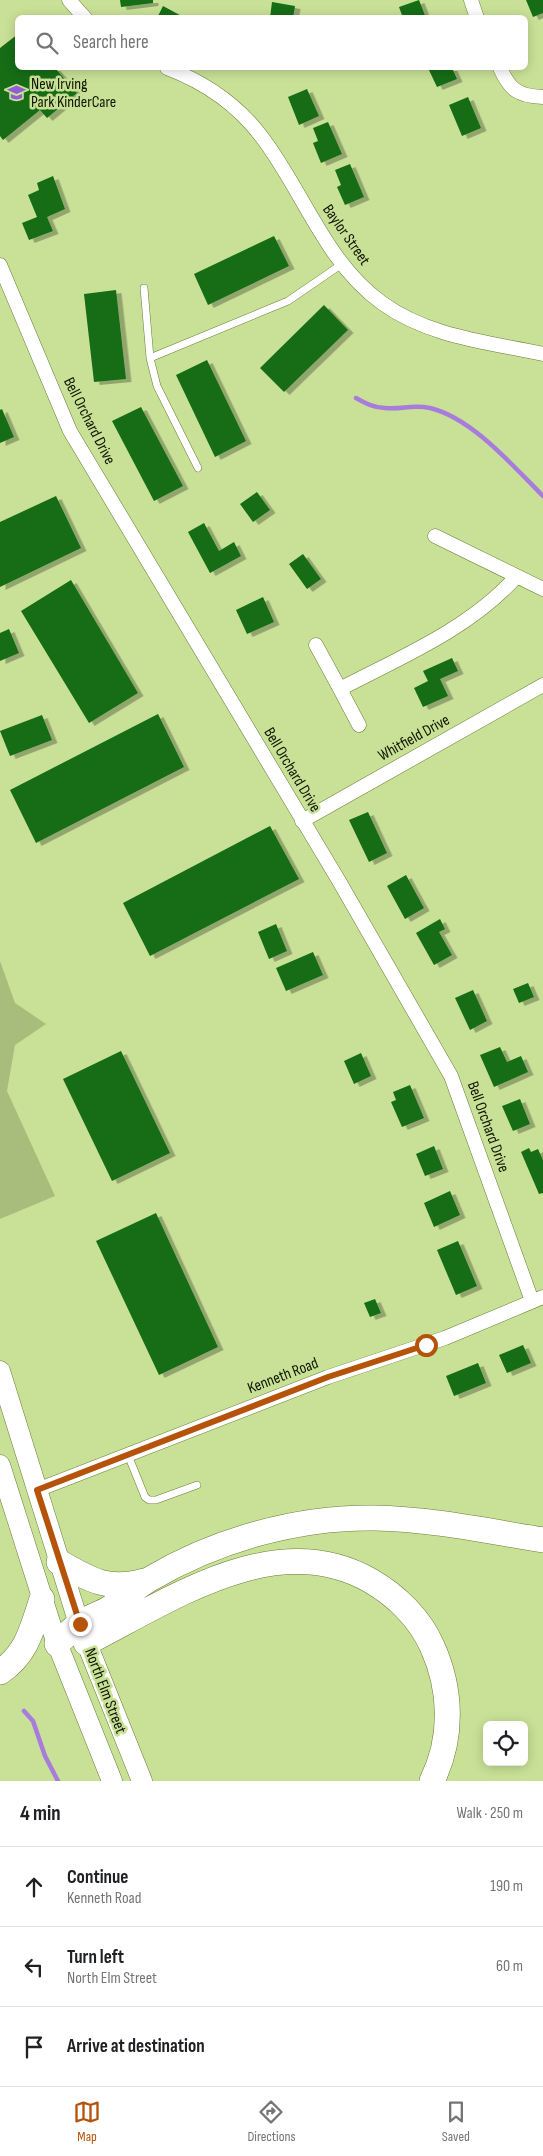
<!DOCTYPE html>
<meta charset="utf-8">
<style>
:root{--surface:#fff;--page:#f2f2f2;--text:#202124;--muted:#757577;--line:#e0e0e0;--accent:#b45309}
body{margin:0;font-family:"Sofia Sans Condensed",sans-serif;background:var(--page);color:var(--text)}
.controls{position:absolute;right:15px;bottom:15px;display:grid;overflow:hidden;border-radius:8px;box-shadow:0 2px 12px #0003}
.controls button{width:45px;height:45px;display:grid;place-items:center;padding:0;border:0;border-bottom:1px solid var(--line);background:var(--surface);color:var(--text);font:25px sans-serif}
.stop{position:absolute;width:15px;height:15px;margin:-11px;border:4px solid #b45309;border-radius:50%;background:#fff}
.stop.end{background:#b45309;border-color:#fff;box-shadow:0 1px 5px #0008}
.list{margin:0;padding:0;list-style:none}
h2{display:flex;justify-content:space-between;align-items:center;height:65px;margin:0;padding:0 20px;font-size:21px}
h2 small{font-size:16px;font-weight:400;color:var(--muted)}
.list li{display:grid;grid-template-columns:32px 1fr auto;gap:15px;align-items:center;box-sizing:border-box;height:80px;padding:0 20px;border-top:1px solid var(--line)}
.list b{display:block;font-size:19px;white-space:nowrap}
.list p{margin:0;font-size:16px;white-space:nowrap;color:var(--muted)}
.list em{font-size:16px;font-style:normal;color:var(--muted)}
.icon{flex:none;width:28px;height:28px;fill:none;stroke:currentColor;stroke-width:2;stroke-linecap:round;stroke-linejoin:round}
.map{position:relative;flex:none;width:543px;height:1781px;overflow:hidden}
.search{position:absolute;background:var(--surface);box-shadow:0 2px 12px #0003;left:15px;right:15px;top:15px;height:55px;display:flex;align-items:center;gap:12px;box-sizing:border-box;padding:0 18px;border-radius:8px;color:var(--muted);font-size:19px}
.sheet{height:305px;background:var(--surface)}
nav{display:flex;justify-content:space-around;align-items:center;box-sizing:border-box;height:70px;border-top:1px solid var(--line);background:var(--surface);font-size:14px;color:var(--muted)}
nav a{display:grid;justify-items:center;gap:2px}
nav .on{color:var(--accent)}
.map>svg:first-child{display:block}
</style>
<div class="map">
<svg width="543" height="1781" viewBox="0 0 543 1781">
<defs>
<filter id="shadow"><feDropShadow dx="5.5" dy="3" stdDeviation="0" flood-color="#0004"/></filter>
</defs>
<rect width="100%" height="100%" fill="#c9e197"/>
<path fill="#a8bc7b" d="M 0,961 L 15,1003 L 46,1024 L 15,1045 L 7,1091 L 55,1196 L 0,1219 Z"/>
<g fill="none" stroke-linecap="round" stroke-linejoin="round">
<path stroke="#a77cdd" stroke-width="4.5" d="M 356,398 C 365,403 374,408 385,408 C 402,410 411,404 430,408 C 472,418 513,466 543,496
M 24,1711 L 33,1721 L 45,1756 L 58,1781"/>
</g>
<path fill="#146d14" filter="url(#shadow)" d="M 120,0 L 153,0 L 153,3 L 121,7 Z
M 419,0 L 426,18 L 403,18 L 399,7 Z
M 526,0 L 543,0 L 543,13 L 533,17 Z
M 272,2 L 295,6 L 293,18 L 270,18 Z
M 163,6 L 185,18 L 157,18 Z
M 18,34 L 18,68 L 55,68 L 77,93 L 47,118 L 40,110 L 3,140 L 0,136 L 0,48 Z
M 428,68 L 452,68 L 457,79 L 437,87 Z
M 307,89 L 319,116 L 299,125 L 288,97 Z
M 468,97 L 481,128 L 462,136 L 449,105 Z
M 328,122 L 342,154 L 321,163 L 313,143 L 318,141 L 313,128 Z
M 350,164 L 364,197 L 345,205 L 337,187 L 341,185 L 335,170 Z
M 53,176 L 65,209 L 47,217 L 53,231 L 29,240 L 22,223 L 37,217 L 28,195 L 39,190 L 37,183 Z
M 274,236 L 289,266 L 208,305 L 194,274 Z
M 116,290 L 126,379 L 94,382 L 84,294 Z
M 324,305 L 348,330 L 284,392 L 260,368 Z
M 207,360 L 246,441 L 215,457 L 176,375 Z
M 141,407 L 183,486 L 154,501 L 112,421 Z
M 2,409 L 14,437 L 0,443 L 0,410 Z
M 257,492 L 270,510 L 253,522 L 240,504 Z
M 56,496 L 81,548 L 0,587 L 0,522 Z
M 204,523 L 219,551 L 234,542 L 241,556 L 210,573 L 188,532 Z
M 303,554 L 321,579 L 307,589 L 289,564 Z
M 71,580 L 138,693 L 89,723 L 21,611 Z
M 263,597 L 274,622 L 247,634 L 236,610 Z
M 9,629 L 19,653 L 0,661 L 0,633 Z
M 452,658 L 458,671 L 440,679 L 448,696 L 423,707 L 414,688 L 428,681 L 423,671 Z
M 158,714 L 184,767 L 36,843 L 10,790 Z
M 42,715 L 52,740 L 10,756 L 0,731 Z
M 368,812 L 387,853 L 369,862 L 349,820 Z
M 270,826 L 299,879 L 150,956 L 123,903 Z
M 406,875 L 424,908 L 405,919 L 387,886 Z
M 440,919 L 445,929 L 439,932 L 452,955 L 434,965 L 416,933 Z
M 276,924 L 287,951 L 269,959 L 258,932 Z
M 313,952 L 323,975 L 286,991 L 276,968 Z
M 528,983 L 534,997 L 519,1003 L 513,989 Z
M 473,990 L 487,1021 L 470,1030 L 455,998 Z
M 500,1047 L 507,1062 L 521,1056 L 528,1072 L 494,1087 L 480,1055 Z
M 121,1051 L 170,1153 L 112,1181 L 63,1079 Z
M 361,1053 L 371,1076 L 354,1084 L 344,1061 Z
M 410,1085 L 424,1118 L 402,1127 L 391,1102 L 396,1100 L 393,1092 Z
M 520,1099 L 530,1124 L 513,1131 L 502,1106 Z
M 434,1146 L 443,1169 L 425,1176 L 416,1154 Z
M 529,1148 L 531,1152 L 538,1149 L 543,1160 L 543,1193 L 539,1194 L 521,1152 Z
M 450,1191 L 460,1215 L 434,1227 L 424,1203 Z
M 156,1213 L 218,1347 L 159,1375 L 96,1241 Z
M 458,1241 L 477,1286 L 456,1295 L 437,1250 Z
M 375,1299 L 381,1313 L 370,1317 L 364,1303 Z
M 523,1345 L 531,1363 L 507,1373 L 499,1355 Z
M 478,1363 L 486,1383 L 454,1396 L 446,1376 Z"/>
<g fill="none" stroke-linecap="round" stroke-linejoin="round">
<defs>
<path id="service" d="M 144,288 L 150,358
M 198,468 L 157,386 L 150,358 L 288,301 L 342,264
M 128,1455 L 145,1497 L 149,1500 L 156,1500 L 197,1485"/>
<path id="minor" d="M 69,0 L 85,18
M 471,0 L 477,18
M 167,68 C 204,82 236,103 261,136 C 303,190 324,261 382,303 C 429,337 488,342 543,354
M 500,68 C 510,90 518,96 543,97
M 0,265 L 70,431 L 339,881 L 451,1076 L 532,1301
M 435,536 L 543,589
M 316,645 L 340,689 C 401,657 469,629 516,577
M 340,689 L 359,725
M 302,821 L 543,685
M 37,1490 L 328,1377 L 445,1338 L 543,1297"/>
<path id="secondary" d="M 0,1371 L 79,1624 L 142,1781
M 0,1465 L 55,1638 L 112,1781"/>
<path id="motorway" d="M 59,1562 C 90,1580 108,1591 144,1581
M 86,1643 C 171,1600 276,1526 371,1581 C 397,1596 420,1619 432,1646 C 452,1690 453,1738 432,1781
M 57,1644 C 64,1638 71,1629 79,1624 C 89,1617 100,1614 110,1608 C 123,1599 136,1587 150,1579 C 216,1540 297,1517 374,1518 C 431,1519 487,1531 543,1540
M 0,1672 C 27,1654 32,1629 42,1599"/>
</defs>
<use href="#service" stroke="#697d36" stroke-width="8"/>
<use href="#minor" stroke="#697d36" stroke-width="15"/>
<use href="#secondary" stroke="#697d36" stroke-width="21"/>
<use href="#motorway" stroke="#697d36" stroke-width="26"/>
<use href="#service" stroke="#fff" stroke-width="7"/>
<use href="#minor" stroke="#fff" stroke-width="14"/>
<use href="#secondary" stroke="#fff" stroke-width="20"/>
<use href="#motorway" stroke="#fff" stroke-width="25"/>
</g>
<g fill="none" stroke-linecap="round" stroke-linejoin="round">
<path stroke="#b45309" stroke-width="6" d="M 80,1624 L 37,1490 L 328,1377 L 426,1345"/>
</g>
<defs>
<symbol id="school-bare" viewBox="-9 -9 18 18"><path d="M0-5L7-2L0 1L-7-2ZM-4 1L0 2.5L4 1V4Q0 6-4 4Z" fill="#955dd5" stroke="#c9e197" stroke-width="2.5" paint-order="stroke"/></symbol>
</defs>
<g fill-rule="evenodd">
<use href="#school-bare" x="4" y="80" width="25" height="25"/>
</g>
<g text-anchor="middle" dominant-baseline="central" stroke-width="5" stroke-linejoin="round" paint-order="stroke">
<g font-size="16" fill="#0e1500" stroke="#c9e197" text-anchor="start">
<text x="31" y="84">New Irving<tspan x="31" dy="18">Park KinderCare</tspan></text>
</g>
<g font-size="16" fill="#0e1500" stroke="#c9e197">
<text transform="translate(346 235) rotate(55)">Baylor Street</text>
<text transform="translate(89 421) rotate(63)">Bell Orchard Drive</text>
<text transform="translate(414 738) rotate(-29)">Whitfield Drive</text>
<text transform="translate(292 770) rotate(59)">Bell Orchard Drive</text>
<text transform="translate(488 1127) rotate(70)">Bell Orchard Drive</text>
<text transform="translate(283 1376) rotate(-21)">Kenneth Road</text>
<text transform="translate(105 1691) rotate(69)">North Elm Street</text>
</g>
</g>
</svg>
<div class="controls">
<button><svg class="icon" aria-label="locate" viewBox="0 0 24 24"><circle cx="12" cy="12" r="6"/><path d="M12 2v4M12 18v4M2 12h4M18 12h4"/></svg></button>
</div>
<div class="stop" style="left:426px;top:1345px"></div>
<div class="stop end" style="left:80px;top:1624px"></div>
<div class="search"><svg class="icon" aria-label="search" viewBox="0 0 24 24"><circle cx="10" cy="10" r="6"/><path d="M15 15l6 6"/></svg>Search here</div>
</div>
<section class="sheet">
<h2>4 min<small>Walk · 250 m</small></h2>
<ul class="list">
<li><svg class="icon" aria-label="ahead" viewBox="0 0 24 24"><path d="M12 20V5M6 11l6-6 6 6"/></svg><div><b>Continue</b><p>Kenneth Road</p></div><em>190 m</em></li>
<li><svg class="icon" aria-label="left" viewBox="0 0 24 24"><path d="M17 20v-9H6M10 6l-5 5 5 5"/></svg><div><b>Turn left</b><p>North Elm Street</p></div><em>60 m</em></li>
<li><svg class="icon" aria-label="arrive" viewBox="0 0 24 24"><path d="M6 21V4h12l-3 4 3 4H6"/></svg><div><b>Arrive at destination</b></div></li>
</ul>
</section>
<nav>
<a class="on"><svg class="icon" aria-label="map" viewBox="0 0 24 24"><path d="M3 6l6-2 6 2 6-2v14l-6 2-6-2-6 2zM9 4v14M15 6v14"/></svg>Map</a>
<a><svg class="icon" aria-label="directions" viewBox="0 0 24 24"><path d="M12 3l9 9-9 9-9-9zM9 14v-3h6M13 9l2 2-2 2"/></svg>Directions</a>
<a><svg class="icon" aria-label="saved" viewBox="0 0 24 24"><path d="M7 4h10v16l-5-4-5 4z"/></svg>Saved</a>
</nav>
